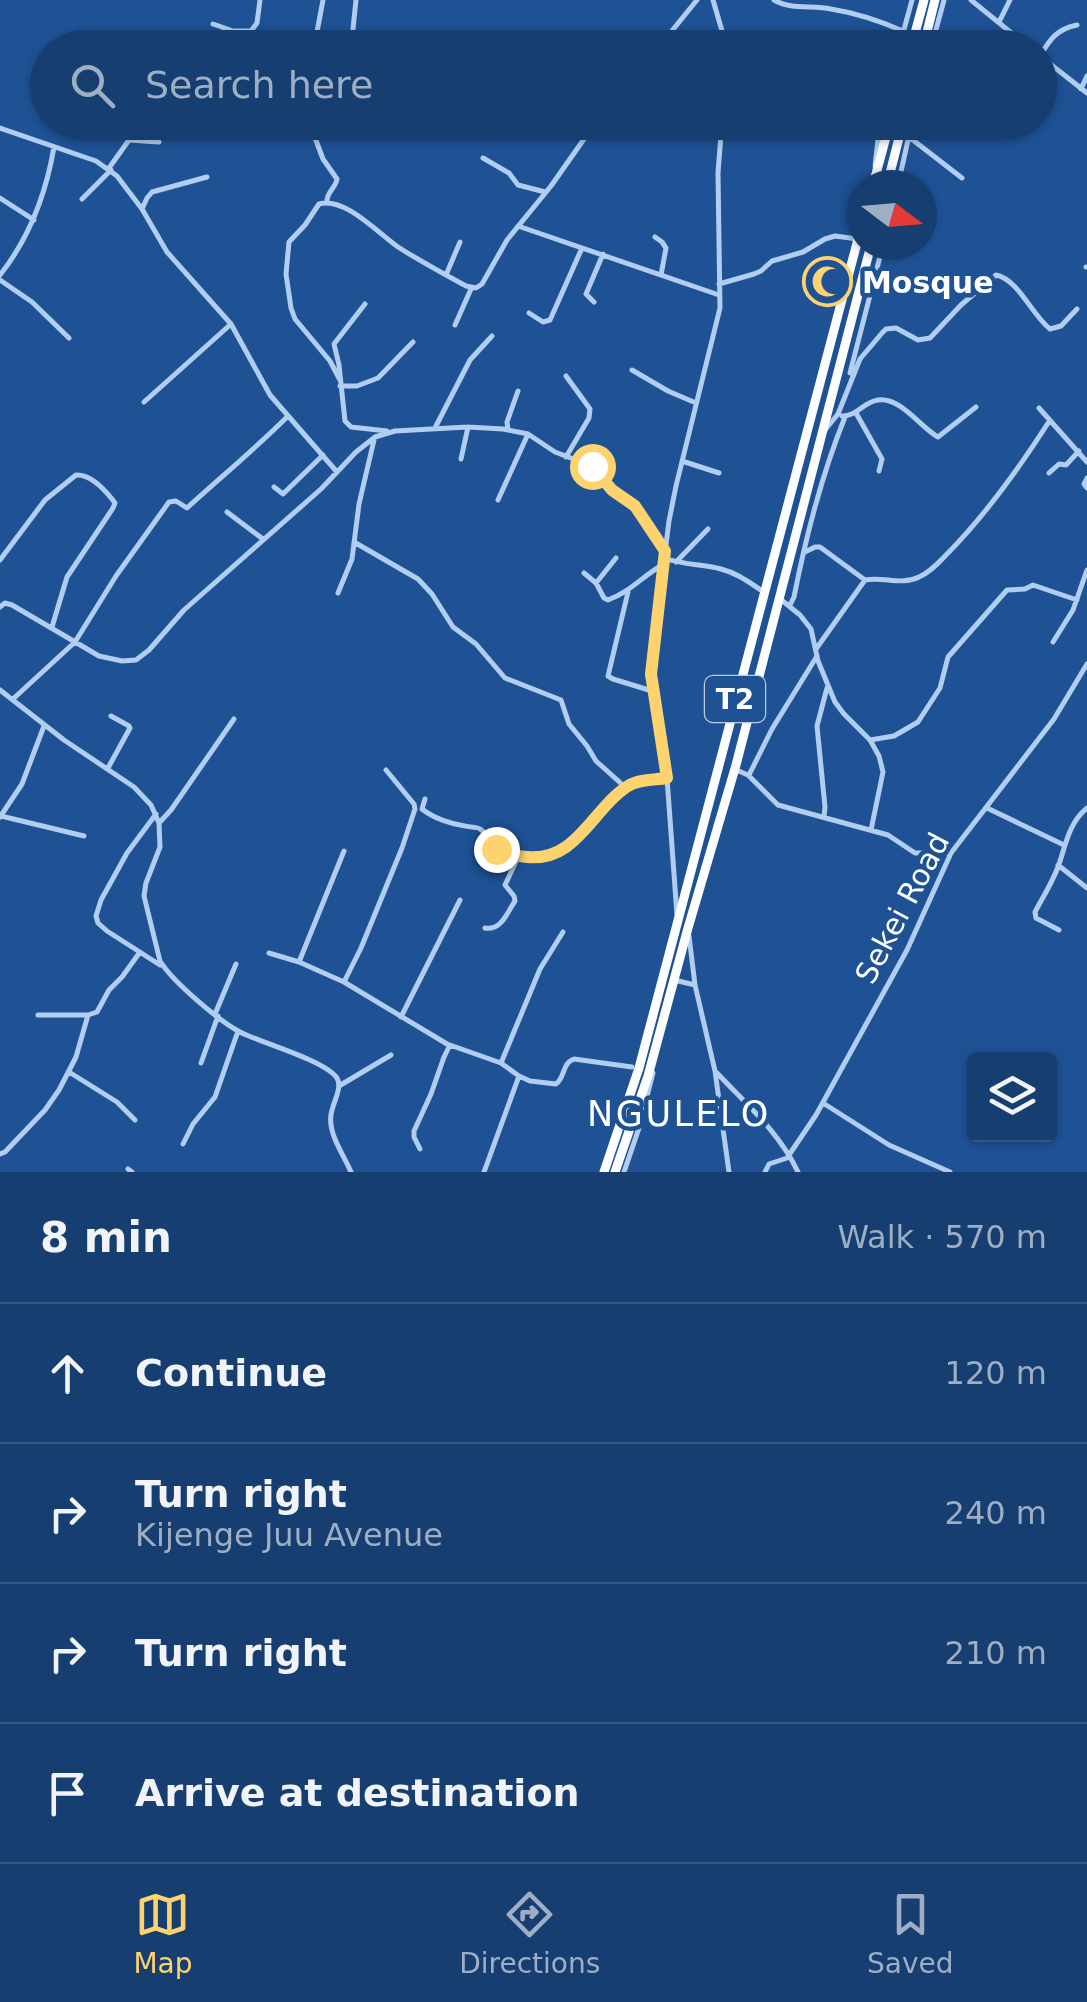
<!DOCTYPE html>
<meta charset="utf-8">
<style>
:root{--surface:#163e70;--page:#234978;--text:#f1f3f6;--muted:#9eaec3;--line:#355783;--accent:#fdd370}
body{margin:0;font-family:"DejaVu Sans",sans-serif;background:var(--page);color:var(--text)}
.controls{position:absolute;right:30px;bottom:30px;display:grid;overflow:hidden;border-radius:10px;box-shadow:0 2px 8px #0004}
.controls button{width:90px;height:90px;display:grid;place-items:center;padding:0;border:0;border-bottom:2px solid var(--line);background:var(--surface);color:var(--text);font:50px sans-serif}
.compass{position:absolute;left:847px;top:170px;width:90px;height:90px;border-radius:50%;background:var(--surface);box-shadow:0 2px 8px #0004;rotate:106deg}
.stop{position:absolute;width:30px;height:30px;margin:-22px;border:8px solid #fdd370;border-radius:50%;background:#fff}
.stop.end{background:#fdd370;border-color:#fff;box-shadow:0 2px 10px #0008}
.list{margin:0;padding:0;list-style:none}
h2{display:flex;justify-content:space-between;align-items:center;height:130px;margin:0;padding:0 40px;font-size:42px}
h2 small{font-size:32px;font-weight:400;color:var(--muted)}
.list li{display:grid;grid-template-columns:65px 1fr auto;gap:30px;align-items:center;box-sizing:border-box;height:140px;padding:0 40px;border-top:2px solid var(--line)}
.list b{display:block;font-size:38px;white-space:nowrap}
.list p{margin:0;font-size:32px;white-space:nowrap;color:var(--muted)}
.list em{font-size:32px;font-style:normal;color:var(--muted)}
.icon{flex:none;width:55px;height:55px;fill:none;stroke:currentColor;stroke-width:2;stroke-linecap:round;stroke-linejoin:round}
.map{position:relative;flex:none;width:1087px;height:1172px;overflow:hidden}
.search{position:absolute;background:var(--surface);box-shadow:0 2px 8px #0004;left:30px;right:30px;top:30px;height:110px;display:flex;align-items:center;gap:25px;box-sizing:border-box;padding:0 35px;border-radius:55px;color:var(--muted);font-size:38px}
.sheet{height:690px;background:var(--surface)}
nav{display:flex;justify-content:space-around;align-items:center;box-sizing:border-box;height:140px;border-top:2px solid var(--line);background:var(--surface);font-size:28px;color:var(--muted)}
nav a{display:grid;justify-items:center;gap:5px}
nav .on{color:var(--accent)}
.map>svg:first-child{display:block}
</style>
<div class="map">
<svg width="1087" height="1172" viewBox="0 0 1087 1172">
<rect width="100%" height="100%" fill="#1e5295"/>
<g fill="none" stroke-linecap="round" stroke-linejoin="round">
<path stroke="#b1cdef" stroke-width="5" d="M 713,0 L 727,48
M 774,0 C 791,10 812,5 831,9 C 856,13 880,21 903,31
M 971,0 L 1030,48
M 999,22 L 1010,0
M 213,24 L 233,31 L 251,31 L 257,23 L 260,0
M 1077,25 C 1057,29 1050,39 1040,56 L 1087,93
M 314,48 L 323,0
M 351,48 L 356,0
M 658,48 L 697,0
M 899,48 L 912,0
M 931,48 L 944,0
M 1081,89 L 1087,76
M 309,122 L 323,159 L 337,179 C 336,188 326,192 327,202
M 0,128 L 96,161 L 117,176 L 142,209 L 167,252 L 231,324 L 270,395 L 337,472
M 909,137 L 962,178
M 483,158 L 509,173 L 518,185 L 545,192
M 875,166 L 880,122
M 109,168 L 129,140 L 159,142
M 898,185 L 912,122
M 0,198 L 34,220
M 82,199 L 111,170
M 142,209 L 147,198 L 152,192 L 207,177
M 518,226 L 719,295
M 655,237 L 662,242 L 666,248 L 661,275
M 1086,267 L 1087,267
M 0,275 C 30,237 46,194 54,147
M 446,275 L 460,242
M 0,280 L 32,302 L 69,338
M 719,284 L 754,274 L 761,271 L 772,261 L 803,252 L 825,239 L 835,236 L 858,239
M 594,302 L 586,294 L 603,254
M 365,304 L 334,344 L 339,365 L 345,421 L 351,427 L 387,431
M 529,313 L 543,322 L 550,320 L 582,248
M 455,325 L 471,289
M 632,370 L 668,391 L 696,403
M 850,373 L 883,245
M 340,380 L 330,361 L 295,319 L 291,308 L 286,274 L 289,242 L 305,225 L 319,204 C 344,196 378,233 398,247 C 420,261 444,274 466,286 L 476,288 L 482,284 L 507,240 L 551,186 L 596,122
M 340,386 L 357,386 L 378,378 L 413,342
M 144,402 L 231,324
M 1039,408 L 1087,462
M 856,413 L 882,459 L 879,471
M 842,416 C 858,416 863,402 878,400 C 901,397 920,427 938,437 L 976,407
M 436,426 L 470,360 L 492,336
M 508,430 L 507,422 L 518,391
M 825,430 L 838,414 L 860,359 L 882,333 L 886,329 L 896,328 L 918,340 L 930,338 L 961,305 L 996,275 C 1019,280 1031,314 1050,329 L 1061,326 L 1077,309
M 566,457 L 589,418 L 590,409 L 566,376
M 461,459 L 468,427
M 682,461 L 719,473
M 1049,473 L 1059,464 L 1066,465 L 1079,451
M 1087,478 L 1084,484 L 1087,488
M 274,487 L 283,494 L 323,455
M 498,500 L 528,434
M 227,512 L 263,539
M 354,542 L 418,579 L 432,594 L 453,627 L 476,644 L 505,678 L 561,700 L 569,724 L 587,746 L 596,761 L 625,787
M 805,552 L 815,547 L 820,547 L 865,580
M 664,558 C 683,565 702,564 721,569 C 737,573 750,583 764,592
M 0,560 L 45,500 L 76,475 C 90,474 104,489 112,499 L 115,503 L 113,508 L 67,577 L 52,627
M 676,562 L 708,529
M 584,573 L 596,583 L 604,598 L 608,600 C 632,591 642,576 664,564
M 596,583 L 616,558
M 628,592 L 608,676 L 613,679 L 652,691
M 338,593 L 352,559 L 359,504 L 374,440
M 779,598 L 800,615 L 811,629 L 818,661 L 835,702 L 844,714 L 870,740 L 879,756 L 883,772 L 871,830
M 790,605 L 794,597 C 806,536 822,474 845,417
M 0,607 L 5,603 L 12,605 L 99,656 L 122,661 L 136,660 L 149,650 L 184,610 L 321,489 L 356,452 L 375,437 L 395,431 L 468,427 L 503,429 L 528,434 L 555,452 L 592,466 L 612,490 L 635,506 L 665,551
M 1053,642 L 1073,610 L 1087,570
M 816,649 L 865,580 C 883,576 901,586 919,577 C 931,572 940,561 949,552 C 988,512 1020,467 1050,420
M 0,690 L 64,740 L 134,787 L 151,805 L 159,823 L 160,847 L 146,883 L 144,896 L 160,961 C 172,981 219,1021 240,1032 C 261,1043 325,1060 337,1078 C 343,1088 332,1104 331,1115 C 328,1134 344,1155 351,1172
M 13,699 L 75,642 L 116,576 L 169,502 L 176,501 L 187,508 C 221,477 255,449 287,417
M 870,740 L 894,736 L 918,722 L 940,688 L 948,657 L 1007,590 L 1025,589 L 1033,585 L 1077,600
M 108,768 L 130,728 L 129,726 L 111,716
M 734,769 L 748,775 L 778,805 L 888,835 L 915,853 L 951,853
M 749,775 L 772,729 L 817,656
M 425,799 L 422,809 C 433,818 451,824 465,826 C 468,827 478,827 480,829 C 489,834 490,847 501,852 C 507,855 517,855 524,856 C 581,864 589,808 629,785 C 639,779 655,780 667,778
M 987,808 L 1064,845
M 156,814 L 127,853 L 101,900 L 96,916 L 98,923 L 107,931 L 160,965
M 1,816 L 84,836
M 0,817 L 22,784 L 44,726
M 824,817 L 825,807 L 817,726 L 827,688
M 159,823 L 171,810 L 234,719
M 1058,865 L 1087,888
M 677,915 L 667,778 L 657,708 L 652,691 L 651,664 L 669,521 L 676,486 L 720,308 L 718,173 L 722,122
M 485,928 C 501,931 507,913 515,901 L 514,896 L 505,885 L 519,855
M 1059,930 L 1036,918 L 1035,912 C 1043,897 1052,883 1058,867 C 1066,845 1068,824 1087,808
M 689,936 L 695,985 L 715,1071 L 729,1172
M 269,953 L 299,962 L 344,982 L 447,1044 L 501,1063 L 519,1076 L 530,1081 L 556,1084 C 565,1078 562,1063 574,1059 L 632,1067
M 299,962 L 344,851
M 674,980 L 695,985
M 344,982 L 361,948 L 402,848 L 415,809 L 414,804 L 386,770
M 215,1014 L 236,964
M 38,1015 L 88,1015 L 97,1012 L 109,990 L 122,977 L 140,952
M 401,1017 L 460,900
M 201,1063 L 218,1016
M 501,1063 L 540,969 L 563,932
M 69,1072 L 117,1102 L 135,1120
M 717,1073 C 747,1105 779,1132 798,1172
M 339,1086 L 391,1055
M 823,1103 L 889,1145 L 950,1172
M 183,1144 L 193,1124 L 215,1097 L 238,1031
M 420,1149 L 414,1137 L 414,1131 L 431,1094 L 444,1057 L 450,1045
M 0,1154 L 5,1152 L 45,1110 L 59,1090 L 76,1057 L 88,1015
M 128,1169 L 132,1172
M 484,1172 L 519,1076
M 624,1172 L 639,1128 L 653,1073
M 765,1172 L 769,1164 L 787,1158 L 816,1115 L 907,950 L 951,853 L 1054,719 L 1087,664"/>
<path stroke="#fcfdff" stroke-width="9" d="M 911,48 L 924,0
M 923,48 L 935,0
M 873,185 L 890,122
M 887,185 L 903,122
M 604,1172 L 639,1068 L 862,224
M 615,1172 L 648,1076 L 688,928 L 736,765 L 871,245"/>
</g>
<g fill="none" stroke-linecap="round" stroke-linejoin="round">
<path stroke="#fdd370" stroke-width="12" d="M 496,849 C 505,854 516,856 527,857 C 577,862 592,809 628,786 C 638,779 655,780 667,778 L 651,674 L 665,551 L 635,506 L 612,490 L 592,466"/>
</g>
<defs>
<symbol id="mosque-ring" viewBox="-11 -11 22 22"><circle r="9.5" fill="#1e5295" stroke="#fdd370" stroke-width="1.5"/><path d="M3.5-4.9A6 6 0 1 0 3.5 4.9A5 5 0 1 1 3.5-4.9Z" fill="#fdd370"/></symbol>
</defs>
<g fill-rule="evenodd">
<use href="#mosque-ring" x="800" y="254" width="55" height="55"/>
</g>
<g text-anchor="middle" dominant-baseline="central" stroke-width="9" stroke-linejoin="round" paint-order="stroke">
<rect fill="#1e5295" stroke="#bccbdf" stroke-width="2.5" x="705" y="676" width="60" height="46" rx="8"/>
<g font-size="28" font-weight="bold" fill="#fff">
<text x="735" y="699">T2</text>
</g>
<g font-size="30" font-weight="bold" fill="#fff" stroke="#1e5295" text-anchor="start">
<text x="862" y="282">Mosque</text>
</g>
<g font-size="30" fill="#fff" stroke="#1e5295">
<text transform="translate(902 908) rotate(-62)">Sekei Road</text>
</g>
<g font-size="35" letter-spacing="2.5" fill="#fff" stroke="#1e5295">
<text x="679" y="1114">NGULELO</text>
</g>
</g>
</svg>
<div class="controls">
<button><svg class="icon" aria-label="layers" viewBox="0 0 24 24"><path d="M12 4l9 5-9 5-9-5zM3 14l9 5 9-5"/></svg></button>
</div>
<svg class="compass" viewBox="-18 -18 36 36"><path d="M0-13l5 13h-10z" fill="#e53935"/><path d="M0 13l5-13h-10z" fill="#9eaec3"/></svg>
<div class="stop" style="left:592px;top:466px"></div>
<div class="stop end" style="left:496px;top:849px"></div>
<div class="search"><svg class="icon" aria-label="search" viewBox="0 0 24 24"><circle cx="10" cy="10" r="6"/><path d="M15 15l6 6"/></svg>Search here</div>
</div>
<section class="sheet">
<h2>8 min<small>Walk · 570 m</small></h2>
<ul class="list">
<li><svg class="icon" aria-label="ahead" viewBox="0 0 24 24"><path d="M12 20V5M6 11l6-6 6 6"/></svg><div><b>Continue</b></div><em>120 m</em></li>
<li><svg class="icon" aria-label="right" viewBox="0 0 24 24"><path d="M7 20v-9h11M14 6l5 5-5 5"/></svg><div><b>Turn right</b><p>Kijenge Juu Avenue</p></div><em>240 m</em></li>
<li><svg class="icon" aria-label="right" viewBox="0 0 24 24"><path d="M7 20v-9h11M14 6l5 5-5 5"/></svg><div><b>Turn right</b></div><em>210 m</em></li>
<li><svg class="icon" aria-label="arrive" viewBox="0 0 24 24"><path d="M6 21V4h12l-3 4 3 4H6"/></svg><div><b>Arrive at destination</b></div></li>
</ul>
</section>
<nav>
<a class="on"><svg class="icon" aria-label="map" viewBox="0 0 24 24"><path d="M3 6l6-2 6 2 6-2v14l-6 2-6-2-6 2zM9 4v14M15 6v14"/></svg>Map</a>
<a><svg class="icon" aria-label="directions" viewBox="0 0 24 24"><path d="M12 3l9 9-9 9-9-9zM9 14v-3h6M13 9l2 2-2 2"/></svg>Directions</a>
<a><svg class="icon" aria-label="saved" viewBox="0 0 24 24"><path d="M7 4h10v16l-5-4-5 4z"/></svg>Saved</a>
</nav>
